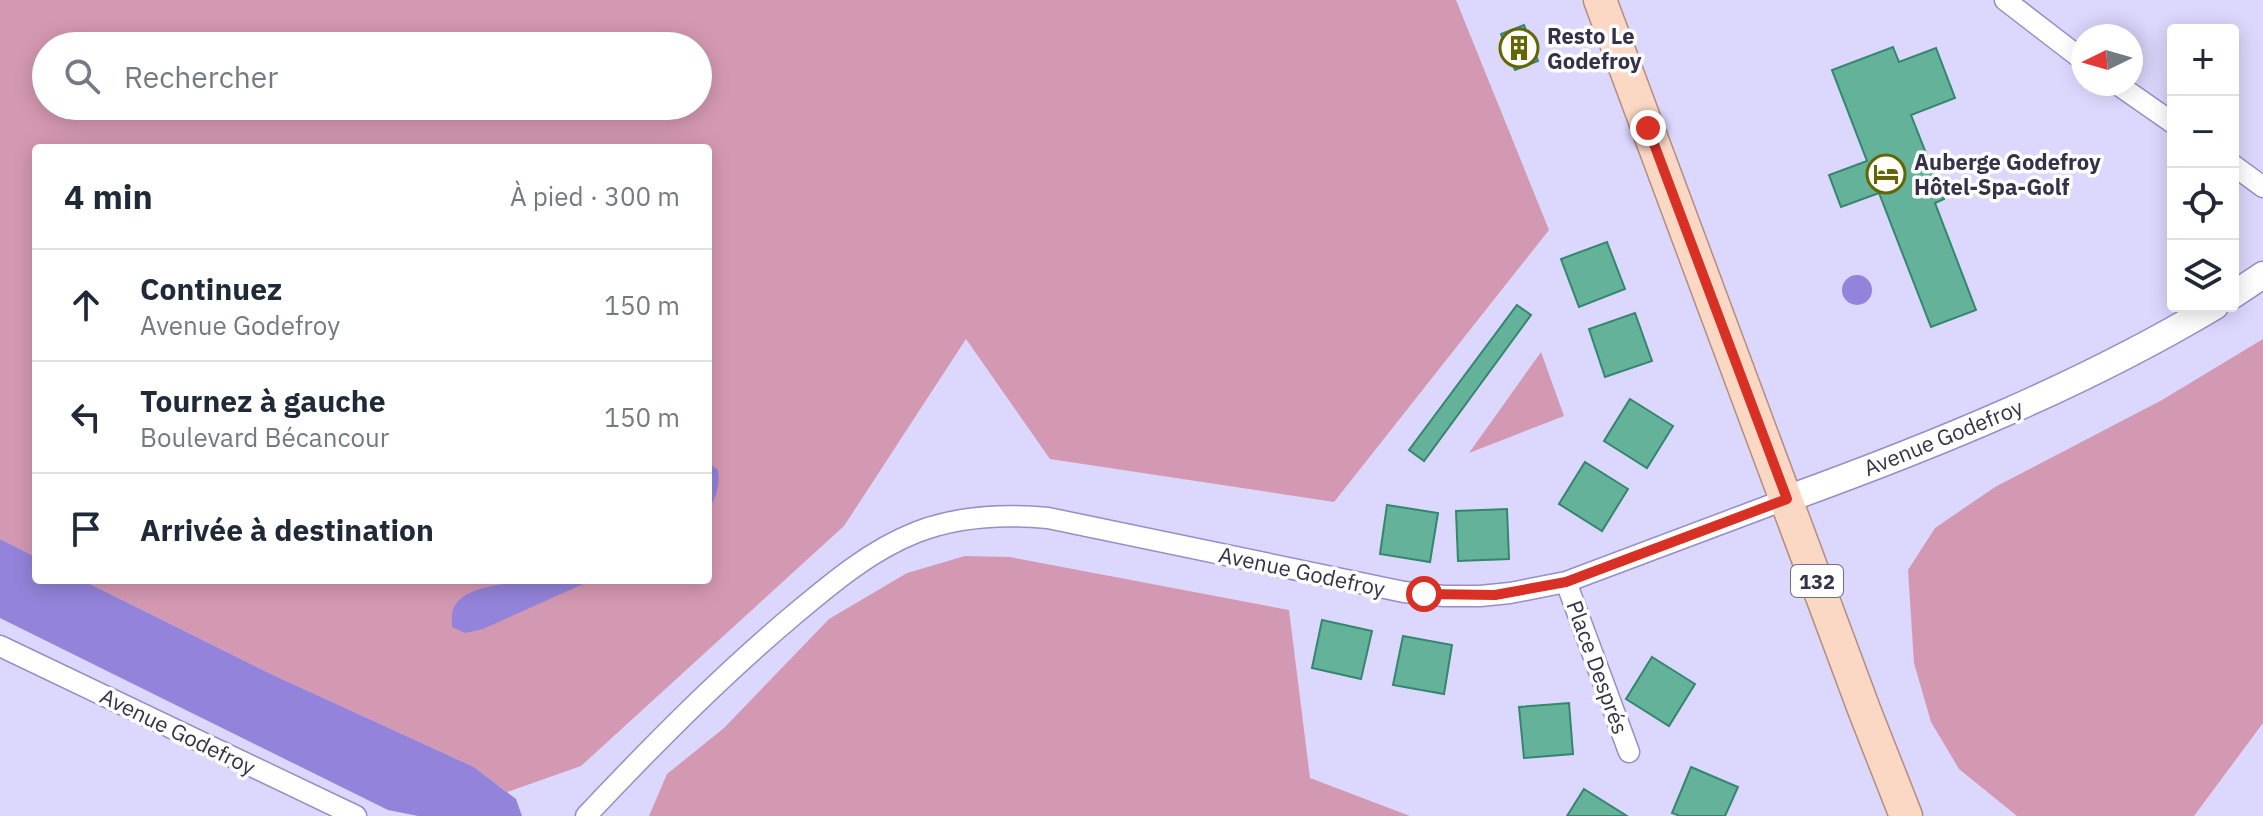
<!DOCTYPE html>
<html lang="fr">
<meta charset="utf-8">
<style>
:root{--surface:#fff;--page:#f2f2f3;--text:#1f2937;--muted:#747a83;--line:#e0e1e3}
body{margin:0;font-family:"IBM Plex Sans",sans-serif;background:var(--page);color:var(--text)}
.controls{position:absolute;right:24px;top:24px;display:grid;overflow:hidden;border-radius:8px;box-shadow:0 4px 20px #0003}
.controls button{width:72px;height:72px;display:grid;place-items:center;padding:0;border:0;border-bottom:2px solid var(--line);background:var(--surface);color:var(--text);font:40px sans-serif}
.compass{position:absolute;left:2071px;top:24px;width:72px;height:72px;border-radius:50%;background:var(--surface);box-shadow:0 4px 20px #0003;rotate:265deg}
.stop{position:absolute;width:24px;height:24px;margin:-18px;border:6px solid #d93025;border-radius:50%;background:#fff}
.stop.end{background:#d93025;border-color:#fff;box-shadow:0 2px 8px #0008}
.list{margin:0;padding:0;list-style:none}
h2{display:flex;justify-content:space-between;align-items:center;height:104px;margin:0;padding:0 32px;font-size:34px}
h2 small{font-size:26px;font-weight:400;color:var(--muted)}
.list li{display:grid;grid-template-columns:52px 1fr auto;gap:24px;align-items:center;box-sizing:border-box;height:112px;padding:0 32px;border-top:2px solid var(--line)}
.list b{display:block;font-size:30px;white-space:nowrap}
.list p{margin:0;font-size:26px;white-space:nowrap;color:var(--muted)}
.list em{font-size:26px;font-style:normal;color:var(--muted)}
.icon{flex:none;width:44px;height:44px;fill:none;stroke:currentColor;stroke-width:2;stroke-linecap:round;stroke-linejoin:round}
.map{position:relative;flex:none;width:2263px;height:816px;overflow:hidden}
.search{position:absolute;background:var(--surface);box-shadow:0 4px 20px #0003;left:32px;top:32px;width:680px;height:88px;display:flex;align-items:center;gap:20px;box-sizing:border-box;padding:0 28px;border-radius:44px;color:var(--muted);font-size:30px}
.panel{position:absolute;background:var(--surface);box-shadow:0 4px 20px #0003;left:32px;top:144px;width:680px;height:440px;border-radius:8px}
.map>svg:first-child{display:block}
</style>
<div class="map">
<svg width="2263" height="816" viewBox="0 0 2263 816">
<rect width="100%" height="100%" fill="#dcd7fd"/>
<path fill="#d499b2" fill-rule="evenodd" d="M 0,0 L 1456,0 L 1549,230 L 1334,502 L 1050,459 L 966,339 L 844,526 L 581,766 L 507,792 L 474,767 L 271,674 L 82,580 L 708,580 L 708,148 L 36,148 L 36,557 L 0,539 ZM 46,46 L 698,46 L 698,106 L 46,106 Z
M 2263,339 L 2263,723 L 2194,816 L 2017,816 L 1959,769 L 1931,722 L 1914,663 L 1908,570 L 1935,528 L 1995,487 L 2162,400 Z
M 1541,352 L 1564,416 L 1469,453 Z
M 965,556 L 1010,557 L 1289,610 L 1310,778 L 1410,816 L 649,816 L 667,774 L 724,728 L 829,619 L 907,573 Z"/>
<path fill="#9483da" d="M1842 290a15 15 0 1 1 30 0a15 15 0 1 1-30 0Z
M 708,462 L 718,470 C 720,484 717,498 708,509 Z
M 0,539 L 36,557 L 36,580 L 82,580 L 271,674 L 474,767 L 516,799 L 522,816 L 418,816 L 388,810 L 0,618 Z
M 539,580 L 592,580 L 483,629 L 465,633 L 452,627 C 452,620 451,613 454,607 C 467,583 515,584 539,580 Z"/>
<path fill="#64b29a" stroke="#35866f" stroke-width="2" d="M 1524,25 L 1538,61 L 1515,70 L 1501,34 Z
M 1893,47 L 1899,62 L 1936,48 L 1955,98 L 1911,115 L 1944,199 L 1935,203 L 1976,310 L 1931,327 L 1879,193 L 1841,207 L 1829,175 L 1867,161 L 1832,70 Z
M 1607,242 L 1625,289 L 1579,307 L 1561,259 Z
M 1517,305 L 1531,315 L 1424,461 L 1409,450 Z
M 1635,313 L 1652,361 L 1605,377 L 1589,329 Z
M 1630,399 L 1673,426 L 1647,468 L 1604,441 Z
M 1585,462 L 1628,489 L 1602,531 L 1559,504 Z
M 1387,505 L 1438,513 L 1430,562 L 1380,554 Z
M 1507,509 L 1509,559 L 1458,561 L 1456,511 Z
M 1322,620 L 1372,631 L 1361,679 L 1312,668 Z
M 1403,636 L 1452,645 L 1444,694 L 1393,685 Z
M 1652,657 L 1695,684 L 1669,726 L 1626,699 Z
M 1569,703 L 1573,754 L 1524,758 L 1519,707 Z
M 1691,767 L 1738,787 L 1725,816 L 1680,816 L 1672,813 Z
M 1584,789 L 1627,816 L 1567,816 Z"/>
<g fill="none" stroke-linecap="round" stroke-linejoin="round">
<defs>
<path id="minor" d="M 2005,0 L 2083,60
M 2117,84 L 2173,123
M 2233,165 L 2263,187
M 1566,582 L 1629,752
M 0,646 L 356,816
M 586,816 C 653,745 721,676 796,613 C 833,582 871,550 917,532 C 958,516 1005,514 1048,518 L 1404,592 L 1444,596 L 1480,596 L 1510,593 L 1566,582 L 1787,499"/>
<path id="tertiary" d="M 2233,295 L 2263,275
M 1787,499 C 1933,446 2081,386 2215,306"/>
<path id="primary" d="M 1600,0 L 1865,712 L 1906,816"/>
</defs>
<use href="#minor" stroke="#978dc8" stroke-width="23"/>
<use href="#tertiary" stroke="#978dc8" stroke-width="29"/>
<use href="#primary" stroke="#b48d7f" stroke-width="35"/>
<use href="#minor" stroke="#fff" stroke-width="20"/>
<use href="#tertiary" stroke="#fff" stroke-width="26"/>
<use href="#primary" stroke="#fbd8c4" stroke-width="32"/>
</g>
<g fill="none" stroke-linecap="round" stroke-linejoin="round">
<path stroke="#d93025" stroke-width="10" d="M 1424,594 L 1495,595 L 1566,582 L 1787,499 L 1648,128"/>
</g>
<defs>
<symbol id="building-ring" viewBox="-11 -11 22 22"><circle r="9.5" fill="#fefefe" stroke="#646602" stroke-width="1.5"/><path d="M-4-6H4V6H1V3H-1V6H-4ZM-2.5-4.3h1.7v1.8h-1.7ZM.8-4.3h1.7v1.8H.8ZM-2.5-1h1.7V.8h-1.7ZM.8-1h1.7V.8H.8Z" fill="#646602"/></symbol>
<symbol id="hotel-ring" viewBox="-11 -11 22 22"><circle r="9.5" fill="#fefefe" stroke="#646602" stroke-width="1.5"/><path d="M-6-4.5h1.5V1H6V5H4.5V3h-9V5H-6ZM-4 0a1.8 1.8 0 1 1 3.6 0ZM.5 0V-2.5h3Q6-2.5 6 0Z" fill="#646602"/></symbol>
</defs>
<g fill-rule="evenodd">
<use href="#building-ring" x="1497" y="26" width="44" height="44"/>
<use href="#hotel-ring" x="1864" y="152" width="44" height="44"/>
</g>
<g text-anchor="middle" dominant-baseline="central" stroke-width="7" stroke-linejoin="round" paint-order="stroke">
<rect fill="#fefefe" stroke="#716e7f" stroke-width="2" x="1791" y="565" width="52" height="32" rx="6"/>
<g font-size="20" font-weight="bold" fill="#353149">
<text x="1817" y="581">132</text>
</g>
<g font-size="22" font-weight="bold" fill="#353149" stroke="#fefefe" text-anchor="start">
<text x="1547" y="35">Resto Le<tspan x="1547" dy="25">Godefroy</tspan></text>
<text x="1914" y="161">Auberge Godefroy<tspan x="1914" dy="25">Hôtel-Spa-Golf</tspan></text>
</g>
<g font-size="22" fill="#353149" stroke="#fefefe">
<text transform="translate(1943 437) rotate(-22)">Avenue Godefroy</text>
<text transform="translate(1302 571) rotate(12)">Avenue Godefroy</text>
<text transform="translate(1598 667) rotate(70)">Place Després</text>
<text transform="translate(178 731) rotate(26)">Avenue Godefroy</text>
</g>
</g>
</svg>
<div class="controls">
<button>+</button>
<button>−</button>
<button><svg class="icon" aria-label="locate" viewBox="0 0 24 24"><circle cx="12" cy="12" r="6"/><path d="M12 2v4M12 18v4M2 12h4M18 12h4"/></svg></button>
<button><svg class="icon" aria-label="layers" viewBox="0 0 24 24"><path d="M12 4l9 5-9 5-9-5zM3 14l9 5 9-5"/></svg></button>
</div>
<svg class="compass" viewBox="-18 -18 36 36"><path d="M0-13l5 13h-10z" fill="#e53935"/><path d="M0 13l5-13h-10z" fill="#747a83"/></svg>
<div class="stop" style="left:1424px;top:594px"></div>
<div class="stop end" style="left:1648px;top:128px"></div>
<div class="search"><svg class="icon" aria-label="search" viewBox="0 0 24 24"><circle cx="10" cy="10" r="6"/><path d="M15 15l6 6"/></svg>Rechercher</div>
<section class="panel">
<h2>4 min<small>À pied · 300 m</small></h2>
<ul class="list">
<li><svg class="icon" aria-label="ahead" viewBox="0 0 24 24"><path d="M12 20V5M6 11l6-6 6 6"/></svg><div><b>Continuez</b><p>Avenue Godefroy</p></div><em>150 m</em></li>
<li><svg class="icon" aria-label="left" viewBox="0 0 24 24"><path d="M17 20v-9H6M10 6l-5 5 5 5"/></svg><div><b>Tournez à gauche</b><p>Boulevard Bécancour</p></div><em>150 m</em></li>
<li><svg class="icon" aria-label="arrive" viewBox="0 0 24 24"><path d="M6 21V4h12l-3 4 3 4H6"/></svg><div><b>Arrivée à destination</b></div></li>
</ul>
</section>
</div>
